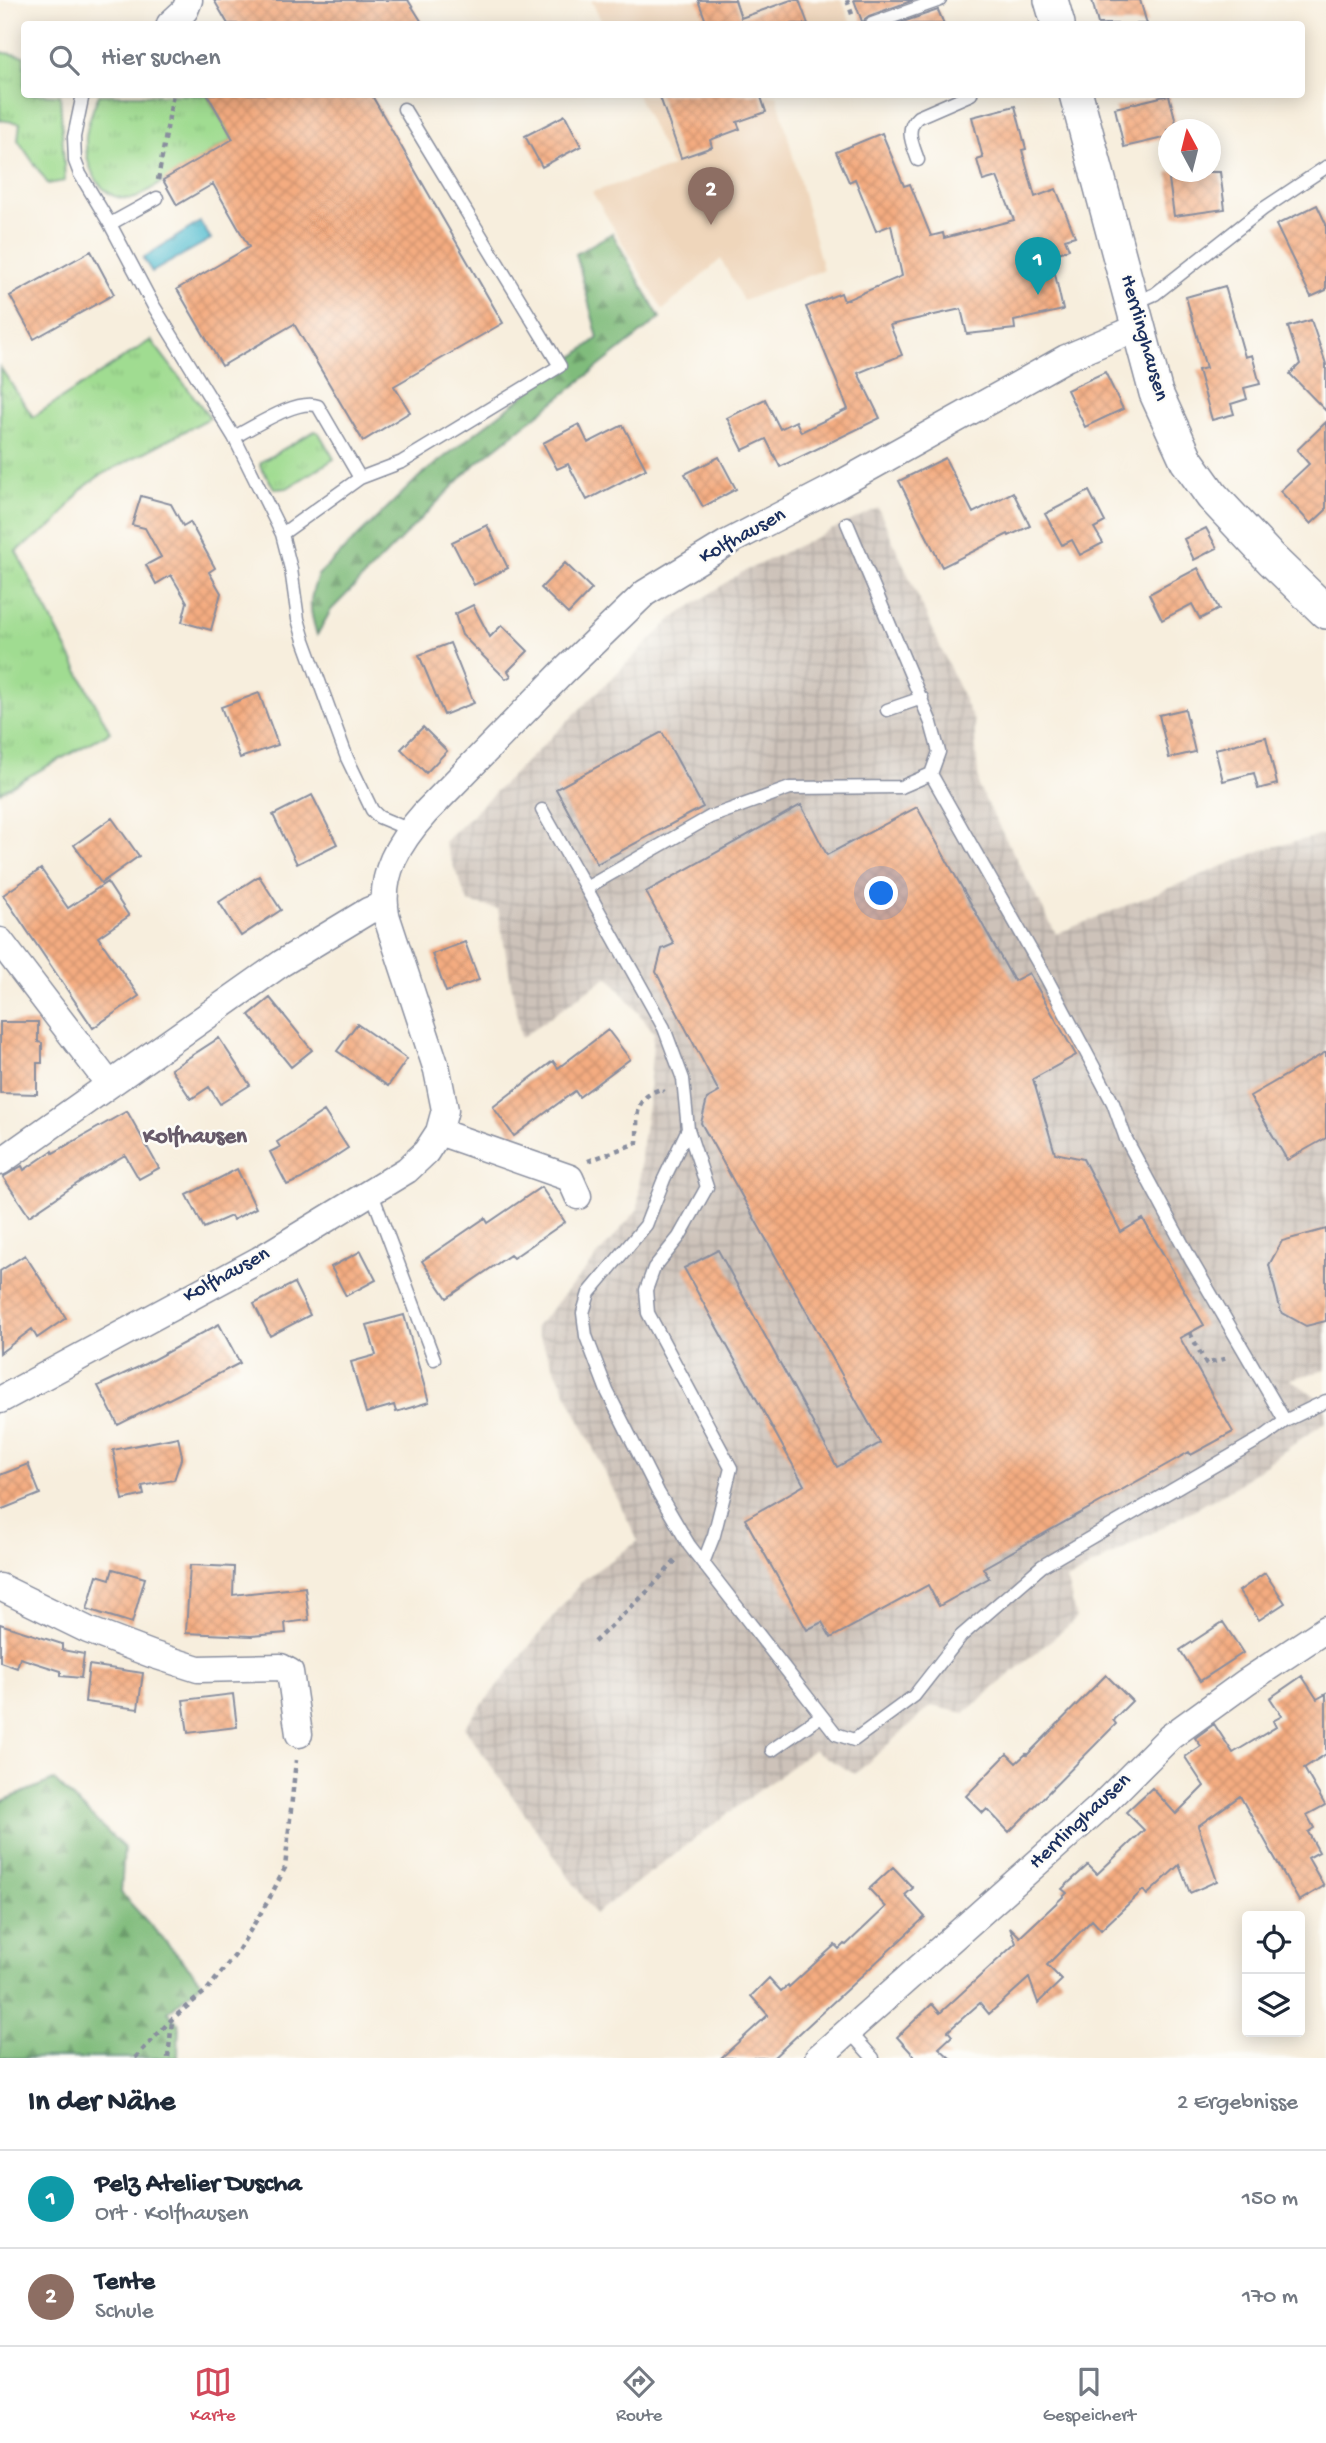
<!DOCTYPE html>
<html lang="de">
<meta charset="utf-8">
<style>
:root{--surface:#fff;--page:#f6f6f7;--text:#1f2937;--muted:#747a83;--line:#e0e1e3;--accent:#d1495b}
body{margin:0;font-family:"Gochi Hand",sans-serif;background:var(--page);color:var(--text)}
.controls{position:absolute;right:21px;bottom:21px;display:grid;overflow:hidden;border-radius:7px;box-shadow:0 4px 18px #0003}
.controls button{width:63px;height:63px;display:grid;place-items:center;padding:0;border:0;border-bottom:2px solid var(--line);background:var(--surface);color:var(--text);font:35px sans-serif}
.compass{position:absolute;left:1158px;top:119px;width:63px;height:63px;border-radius:50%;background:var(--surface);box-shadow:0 4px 18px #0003;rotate:353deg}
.you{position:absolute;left:882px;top:894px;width:24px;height:24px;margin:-18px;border:5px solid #fff;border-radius:50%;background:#1a73e8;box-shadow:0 0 0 10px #1a73e833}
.badge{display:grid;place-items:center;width:46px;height:46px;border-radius:50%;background:var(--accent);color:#fff;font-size:23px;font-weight:700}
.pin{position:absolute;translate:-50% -58px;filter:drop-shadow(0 2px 4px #0008)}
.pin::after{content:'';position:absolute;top:37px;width:24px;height:21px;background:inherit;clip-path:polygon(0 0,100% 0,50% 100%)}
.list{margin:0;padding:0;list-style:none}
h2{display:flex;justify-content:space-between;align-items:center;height:91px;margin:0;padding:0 28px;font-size:30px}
h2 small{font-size:23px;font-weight:400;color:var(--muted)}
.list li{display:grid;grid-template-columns:46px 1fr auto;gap:21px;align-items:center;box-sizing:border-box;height:98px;padding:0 28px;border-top:2px solid var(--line)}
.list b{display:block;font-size:26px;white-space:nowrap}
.list p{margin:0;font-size:23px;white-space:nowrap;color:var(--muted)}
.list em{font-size:23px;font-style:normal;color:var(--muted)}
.icon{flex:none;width:38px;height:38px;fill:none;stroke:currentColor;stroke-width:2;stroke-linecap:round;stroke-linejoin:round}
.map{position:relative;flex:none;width:1326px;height:2058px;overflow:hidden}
.search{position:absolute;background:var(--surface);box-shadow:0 4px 18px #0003;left:21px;right:21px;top:21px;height:77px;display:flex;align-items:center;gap:18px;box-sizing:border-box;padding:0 24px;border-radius:7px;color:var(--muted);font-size:26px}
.sheet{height:287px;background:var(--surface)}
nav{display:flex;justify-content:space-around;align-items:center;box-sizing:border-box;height:98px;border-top:2px solid var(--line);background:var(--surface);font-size:19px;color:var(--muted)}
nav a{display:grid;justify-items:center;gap:4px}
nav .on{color:var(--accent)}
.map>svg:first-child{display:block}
</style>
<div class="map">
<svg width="1326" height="2058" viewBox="0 0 1326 2058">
<defs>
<pattern id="industrial-grid" width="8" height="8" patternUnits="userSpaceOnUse" patternTransform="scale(1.75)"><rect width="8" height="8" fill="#cdc2b9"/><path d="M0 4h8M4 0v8" fill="none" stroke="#afa7a1"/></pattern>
<pattern id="grass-tufts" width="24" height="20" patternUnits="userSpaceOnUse" patternTransform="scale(1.75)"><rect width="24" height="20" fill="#a0dc91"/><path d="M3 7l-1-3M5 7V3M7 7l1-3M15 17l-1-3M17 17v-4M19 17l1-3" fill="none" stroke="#89bd7f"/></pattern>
<pattern id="forest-firs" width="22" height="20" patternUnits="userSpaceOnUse" patternTransform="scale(1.75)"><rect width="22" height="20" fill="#80bc7b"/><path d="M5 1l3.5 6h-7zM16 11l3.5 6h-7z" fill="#689968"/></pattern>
<pattern id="water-ripples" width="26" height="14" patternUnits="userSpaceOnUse" patternTransform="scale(1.75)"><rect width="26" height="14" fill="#53bdd0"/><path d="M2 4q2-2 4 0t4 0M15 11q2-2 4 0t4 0" fill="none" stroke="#449aac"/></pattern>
<pattern id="building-cross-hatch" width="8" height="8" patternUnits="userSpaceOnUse" patternTransform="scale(1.75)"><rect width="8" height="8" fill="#f4ac80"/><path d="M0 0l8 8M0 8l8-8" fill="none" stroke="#d19471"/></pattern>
</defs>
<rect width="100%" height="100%" fill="#fdfcf7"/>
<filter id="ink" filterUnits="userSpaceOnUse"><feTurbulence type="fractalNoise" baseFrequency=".0143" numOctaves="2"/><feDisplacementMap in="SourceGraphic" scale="14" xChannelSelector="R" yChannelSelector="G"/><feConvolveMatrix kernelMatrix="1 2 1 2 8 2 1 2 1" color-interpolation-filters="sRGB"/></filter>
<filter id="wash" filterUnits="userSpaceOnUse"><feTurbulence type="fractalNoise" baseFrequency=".00686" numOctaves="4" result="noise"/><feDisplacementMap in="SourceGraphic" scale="28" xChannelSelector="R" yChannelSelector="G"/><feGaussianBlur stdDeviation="1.57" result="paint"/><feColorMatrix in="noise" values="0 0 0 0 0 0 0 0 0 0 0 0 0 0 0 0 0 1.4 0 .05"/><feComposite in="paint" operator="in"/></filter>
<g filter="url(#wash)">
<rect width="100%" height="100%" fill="#f7eedd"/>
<path fill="#efd6bb" d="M 591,0 L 842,0 L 851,24 L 603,24 Z
M 637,95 L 777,95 L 823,270 L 743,301 L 721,259 L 663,310 L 592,192 L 672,167 Z"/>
<path fill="url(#industrial-grid)" d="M 878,508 L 974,722 L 979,788 L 1056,934 L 1265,849 L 1326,834 L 1326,1370 L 1290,1379 L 1324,1402 L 1326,1421 L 1233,1488 L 1067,1580 L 1076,1619 L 964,1713 L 931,1706 L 855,1774 L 813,1750 L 595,1914 L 464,1727 L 583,1580 L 638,1541 L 535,1328 L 638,1209 L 642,1143 L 648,1105 L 654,1032 L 608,976 L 521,1038 L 498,909 L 468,902 L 444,842 L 673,618 L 741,573 Z"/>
<path fill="url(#grass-tufts)" stroke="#5e8678" stroke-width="2" d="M 0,52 L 24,56 L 24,94 L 60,95 L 65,181 L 48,184 L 18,140 L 20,123 L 0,120 Z
M 99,95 L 207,95 L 233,139 L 136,198 C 101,204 84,167 86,136 C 88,121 93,108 99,95 Z
M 151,340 L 210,418 L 99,476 L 81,490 L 56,523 L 16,551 L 110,732 L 0,792 L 0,367 L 33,417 Z
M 315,431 L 319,433 L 334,459 L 287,488 L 275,489 L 260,466 L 261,462 Z"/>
<path fill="url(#forest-firs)" stroke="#4e766c" stroke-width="2" d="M 612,233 L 660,318 L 473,466 L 331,610 L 317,635 C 309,609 308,601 318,575 L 420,476 L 598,338 L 576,254 Z
M 54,1780 L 124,1848 L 121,1893 L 202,1982 L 168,2012 L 179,2024 L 178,2058 L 0,2058 L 0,1802 Z"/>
<path fill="url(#water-ripples)" stroke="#377697" stroke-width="2" d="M 200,222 L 211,239 L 152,272 L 143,258 Z"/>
<g id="blocks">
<path fill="url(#building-cross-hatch)" d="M 214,0 L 408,0 L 423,24 L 228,24 Z
M 698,0 L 735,0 L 741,18 L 791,0 L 799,0 L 808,24 L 707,24 Z
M 854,0 L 914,0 L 869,16 L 865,19 L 863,24 Z
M 1092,0 L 1140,0 L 1147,24 L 1098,24 Z
M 938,10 L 944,24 L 897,24 Z
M 207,94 L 371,94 L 503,323 L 394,386 L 410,412 L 363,441 L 294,324 L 222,366 L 177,289 L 249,247 L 213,184 L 177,205 L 163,180 L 233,139 Z
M 659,94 L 760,94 L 766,112 L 737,122 L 740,129 L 710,140 L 712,147 L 681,158 Z
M 1169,95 L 1178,130 L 1168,130 L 1168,137 L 1124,147 L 1115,108 Z
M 1015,106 L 1026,149 L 1022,150 L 1035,197 L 1056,189 L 1075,236 L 1065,239 L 1069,249 L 1051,256 L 1063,310 L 1014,321 L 1015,329 L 967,334 L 961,309 L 890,325 L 902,355 L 858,373 L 880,418 L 780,467 L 766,439 L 743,450 L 727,418 L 765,399 L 780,429 L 796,421 L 801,432 L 848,409 L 806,307 L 841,293 L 844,301 L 902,276 L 891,225 L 876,231 L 855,179 L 849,182 L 836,152 L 882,133 L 904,186 L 910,184 L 931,236 L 943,233 L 944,238 L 1014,220 L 997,177 L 983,181 L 977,160 L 983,158 L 972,117 Z
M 565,115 L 581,146 L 542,167 L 525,136 Z
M 1168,172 L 1220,172 L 1225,209 L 1174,216 Z
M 1317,205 L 1326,224 L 1326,290 L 1311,297 L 1276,225 Z
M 91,251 L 114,294 L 34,339 L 10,296 Z
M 1225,286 L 1245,357 L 1252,355 L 1260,384 L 1244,388 L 1247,399 L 1231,404 L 1234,414 L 1212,420 L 1198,370 L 1206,368 L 1186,297 Z
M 1311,320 L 1326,364 L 1326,411 L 1290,374 L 1300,364 L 1288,327 Z
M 1105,372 L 1123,409 L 1085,427 L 1067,390 Z
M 1326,422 L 1326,510 L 1311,524 L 1280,491 L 1309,464 L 1297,450 Z
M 579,424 L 588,443 L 623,425 L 646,469 L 587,500 L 568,464 L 557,469 L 543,443 Z
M 719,457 L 736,489 L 703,507 L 685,474 Z
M 945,458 L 973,513 L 1013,492 L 1030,526 L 1009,536 L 1008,534 L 942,567 L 899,481 Z
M 1089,491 L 1105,522 L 1094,528 L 1103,543 L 1080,555 L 1072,540 L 1062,545 L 1045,514 Z
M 141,496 L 171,504 L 183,526 L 190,522 L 215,568 L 209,572 L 221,593 L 211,630 L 182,622 L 187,602 L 171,575 L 156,584 L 146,565 L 161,557 L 145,528 L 132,525 Z
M 487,525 L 508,568 L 474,585 L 452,542 Z
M 1206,528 L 1217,548 L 1194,560 L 1184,539 Z
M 565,563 L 592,589 L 568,614 L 541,588 Z
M 1198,568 L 1219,609 L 1200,619 L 1192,604 L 1162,620 L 1149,594 Z
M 473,605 L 490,637 L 502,625 L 528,651 L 508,671 L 511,676 L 506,679 L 462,635 L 455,614 Z
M 450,643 L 474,703 L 444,715 L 419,655 Z
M 259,693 L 278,745 L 240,758 L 221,707 Z
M 1185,709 L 1195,752 L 1169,758 L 1159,715 Z
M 423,727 L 447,751 L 426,773 L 401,749 Z
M 662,732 L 703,807 L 597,864 L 556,789 Z
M 1266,737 L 1277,784 L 1258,789 L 1254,773 L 1223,781 L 1215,749 Z
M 312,795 L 337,844 L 297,864 L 273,815 Z
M 801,805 L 827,855 L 917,807 L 1014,981 L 1029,973 L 1076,1055 L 1033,1079 L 1055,1153 L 1083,1159 L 1121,1232 L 1143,1219 L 1204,1325 L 1180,1338 L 1233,1432 L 1191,1455 L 1189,1452 L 983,1568 L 989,1578 L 939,1606 L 928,1585 L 831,1638 L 822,1622 L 807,1630 L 745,1519 L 804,1485 L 684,1268 L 718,1250 L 837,1467 L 880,1443 L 701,1123 L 707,1099 L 719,1092 L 656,972 L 662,949 L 674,944 L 646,892 Z
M 112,818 L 139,856 L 101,883 L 74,845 Z
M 41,869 L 68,908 L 107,882 L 129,916 L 98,937 L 139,996 L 93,1028 L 3,895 Z
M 259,876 L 281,910 L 241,936 L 219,902 Z
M 465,942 L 479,980 L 446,992 L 432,954 Z
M 270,998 L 312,1050 L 291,1067 L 249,1015 Z
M 0,1022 L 38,1022 L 38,1042 L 42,1043 L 42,1063 L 37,1063 L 37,1094 L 0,1093 Z
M 357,1024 L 407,1059 L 388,1086 L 337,1051 Z
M 608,1030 L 630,1059 L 579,1097 L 575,1091 L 514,1136 L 493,1107 L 553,1061 L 558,1068 Z
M 219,1038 L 250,1085 L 220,1104 L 209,1087 L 191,1099 L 171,1069 Z
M 1326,1052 L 1326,1138 L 1287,1160 L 1250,1096 Z
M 127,1111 L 159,1168 L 139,1179 L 125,1155 L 84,1179 L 29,1216 L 3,1177 L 22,1166 L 24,1170 L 52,1151 L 53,1153 Z
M 324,1111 L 348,1148 L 301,1179 L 287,1185 L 270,1152 L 280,1147 L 277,1142 Z
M 237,1169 L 256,1208 L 233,1220 L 231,1216 L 204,1228 L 187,1195 Z
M 541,1187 L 565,1222 L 513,1258 L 510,1255 L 447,1298 L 422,1261 L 485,1218 L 488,1223 Z
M 1326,1229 L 1326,1321 L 1306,1326 L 1281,1312 L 1269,1265 L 1282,1241 Z
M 361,1251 L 376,1280 L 346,1296 L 331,1267 Z
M 25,1255 L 66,1318 L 37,1338 L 32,1329 L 0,1353 L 0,1271 Z
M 294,1283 L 310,1315 L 270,1336 L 254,1304 Z
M 404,1315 L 429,1402 L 396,1412 L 394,1405 L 366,1413 L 351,1362 L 376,1355 L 367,1325 Z
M 219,1324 L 240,1363 L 118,1425 L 98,1386 L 145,1364 Z
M 178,1437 L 182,1456 L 174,1480 L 142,1486 L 144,1495 L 123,1500 L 113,1450 Z
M 28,1464 L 40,1494 L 0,1510 L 0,1475 Z
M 190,1565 L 234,1567 L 233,1595 L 305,1587 L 309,1620 L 285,1623 L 286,1633 L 251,1636 L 186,1633 Z
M 113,1569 L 145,1578 L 132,1623 L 87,1609 L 97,1575 L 110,1579 Z
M 1265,1573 L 1285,1603 L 1259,1620 L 1239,1591 Z
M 1223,1622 L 1243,1653 L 1200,1681 L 1180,1650 Z
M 0,1624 L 62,1644 L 62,1650 L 84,1654 L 81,1678 L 61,1676 L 61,1671 L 20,1658 L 17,1668 L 0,1662 Z
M 89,1665 L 143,1673 L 138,1709 L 85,1702 Z
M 1106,1675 L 1132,1701 L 1113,1720 L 1116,1724 L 1009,1832 L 987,1809 L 983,1813 L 966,1796 L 1007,1754 L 1016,1763 L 1026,1754 L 1027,1755 Z
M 1302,1676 L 1317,1699 L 1326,1694 L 1326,1754 L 1304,1768 L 1325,1805 L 1307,1815 L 1314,1828 L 1308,1832 L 1319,1852 L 1308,1858 L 1324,1886 L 1299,1901 L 1240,1796 L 1198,1826 L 1217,1881 L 1190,1893 L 1179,1865 L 1147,1895 L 1143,1890 L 1101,1930 L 1092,1920 L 1047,1965 L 1062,1980 L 1038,2003 L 1029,1978 L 989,2014 L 980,2003 L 948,2031 L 952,2036 L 939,2048 L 950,2058 L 916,2058 L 897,2037 L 932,2004 L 940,2013 L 1016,1943 L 1010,1927 L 1020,1937 L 1067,1893 L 1062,1889 L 1088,1865 L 1097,1874 L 1144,1830 L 1126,1812 L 1152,1788 L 1176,1814 L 1204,1786 L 1185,1757 L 1201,1746 L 1195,1738 L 1214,1724 L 1233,1753 L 1276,1727 L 1273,1721 L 1282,1716 L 1270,1698 Z
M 233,1694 L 237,1727 L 188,1733 L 183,1700 Z
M 893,1867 L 913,1888 L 905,1895 L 925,1917 L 773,2058 L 721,2058 L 768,2015 L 751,1996 L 769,1978 L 781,1991 L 788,1985 L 789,1987 L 835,1945 L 839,1949 L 844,1944 L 846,1945 L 886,1907 L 869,1889 Z"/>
</g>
</g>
<g filter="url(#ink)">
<use href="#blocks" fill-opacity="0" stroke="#898e9e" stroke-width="2"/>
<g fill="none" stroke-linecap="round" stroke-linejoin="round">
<defs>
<path id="service" d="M 872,24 L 940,0
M 83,94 L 74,137 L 75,161 L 80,174 L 110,224 L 153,305 L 234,437 C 254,427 297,398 318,406 L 360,478
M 918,160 C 913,145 904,129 918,117 L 971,94
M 110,224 L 157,198
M 1132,304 L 1155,294 L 1263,209 L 1326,167
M 234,437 L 282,534 L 291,569 L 298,619 L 304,640 L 347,758 L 372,810 L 379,817 L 410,830
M 847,523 L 931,723 L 939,752 L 931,774 L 1046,977 L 1113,1103 L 1126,1139 L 1191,1260 L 1285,1421 L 1326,1401
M 282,534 L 360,478 L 402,462 L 560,366 L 404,109
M 887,710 L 922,698
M 542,810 L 586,888
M 688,1129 L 664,1179 L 646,1225 L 589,1293 L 583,1313 L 586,1336 L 607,1391 L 658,1492 L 689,1545 L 836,1734 L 854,1740 L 914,1696 L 961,1636 L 1042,1566 L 1265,1436 L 1285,1421
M 371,1191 L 434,1359
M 703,1563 L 714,1535 L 731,1468 L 648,1313 L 646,1290 L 654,1268 L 679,1237 L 707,1187 L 688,1129 L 683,1079 L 664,1028 L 586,888 L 710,817 L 790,788 L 901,787 L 931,774
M 772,1750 L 821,1716
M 849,2031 L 873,2058"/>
<path id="minor" d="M 170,24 L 185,10 L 189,0
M 0,941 L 109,1084
M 439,1132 L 570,1178 L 578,1196
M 0,1162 L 282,963 L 368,911 L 385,904
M 0,1400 L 259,1260 L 407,1170 L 426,1152 L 439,1132 L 445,1110 L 437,1070 L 386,915 C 379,874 399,842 425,813 L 563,672 L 645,593 L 727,543 L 833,488 L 1066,358 L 1137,328
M 0,1587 L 88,1630 L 151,1654 L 198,1669 L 281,1667 L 290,1672 L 299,1734
M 818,2058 L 1100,1807 L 1170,1737 L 1246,1682 L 1326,1629"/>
<path id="tertiary" d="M 1051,0 L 1058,24
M 1076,94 L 1156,393 L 1187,461 L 1212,496 L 1271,559 L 1326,612"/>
</defs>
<use href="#service" stroke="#898e9e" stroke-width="15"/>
<use href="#minor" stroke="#898e9e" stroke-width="29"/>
<use href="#tertiary" stroke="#898e9e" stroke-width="36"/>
<path stroke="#898e9e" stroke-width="4.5" stroke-dasharray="5 5" stroke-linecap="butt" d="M 847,0 L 853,17
M 158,180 L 173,94
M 588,1161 L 637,1143 C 638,1117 632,1098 661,1089 L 664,1092
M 1190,1333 L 1206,1364 L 1227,1358
M 594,1642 L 647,1592 L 677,1559
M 135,2058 L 172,2019 L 207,1990 L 236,1954 L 268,1901 L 285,1868 L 296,1760
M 168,2058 L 172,2021"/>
<use href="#service" stroke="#fff" stroke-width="12"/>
<use href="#minor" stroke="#fff" stroke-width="26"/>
<use href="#tertiary" stroke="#fff" stroke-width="33"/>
</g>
</g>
<g text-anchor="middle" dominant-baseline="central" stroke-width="5" stroke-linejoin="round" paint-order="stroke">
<g font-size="21" fill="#1b2f5e" stroke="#fdfcf7">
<text transform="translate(1143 338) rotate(74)">Herrlinghausen</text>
<text transform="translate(743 537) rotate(-29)">Kolfhausen</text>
<text transform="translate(227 1276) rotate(-29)">Kolfhausen</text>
<text transform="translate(1081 1822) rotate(-43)">Herrlinghausen</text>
</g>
<g font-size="23" font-weight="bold" fill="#675b6a" stroke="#fdfcf7">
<text x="195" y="1137">Kolfhausen</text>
</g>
</g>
</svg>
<div class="controls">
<button><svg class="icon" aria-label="locate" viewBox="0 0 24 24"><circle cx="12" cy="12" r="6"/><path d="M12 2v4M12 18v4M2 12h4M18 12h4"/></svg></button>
<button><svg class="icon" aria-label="layers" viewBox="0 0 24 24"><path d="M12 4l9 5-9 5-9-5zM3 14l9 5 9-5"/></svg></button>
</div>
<svg class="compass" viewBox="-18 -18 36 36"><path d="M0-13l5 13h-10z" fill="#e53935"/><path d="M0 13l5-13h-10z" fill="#747a83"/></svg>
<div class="you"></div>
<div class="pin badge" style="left:1038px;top:295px;background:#0f9aa8">1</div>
<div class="pin badge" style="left:711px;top:225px;background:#8d6e63">2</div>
<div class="search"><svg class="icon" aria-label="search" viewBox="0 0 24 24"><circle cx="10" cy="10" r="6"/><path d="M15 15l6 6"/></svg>Hier suchen</div>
</div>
<section class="sheet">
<h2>In der Nähe<small>2 Ergebnisse</small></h2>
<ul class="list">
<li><span class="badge" style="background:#0f9aa8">1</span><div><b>Pelz Atelier Duscha</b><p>Ort · Kolfhausen</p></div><em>150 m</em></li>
<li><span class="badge" style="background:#8d6e63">2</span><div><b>Tente</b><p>Schule</p></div><em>170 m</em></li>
</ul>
</section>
<nav>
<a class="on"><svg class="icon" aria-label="map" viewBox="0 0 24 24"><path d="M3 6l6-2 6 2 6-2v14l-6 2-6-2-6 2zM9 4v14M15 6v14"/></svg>Karte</a>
<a><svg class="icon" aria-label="directions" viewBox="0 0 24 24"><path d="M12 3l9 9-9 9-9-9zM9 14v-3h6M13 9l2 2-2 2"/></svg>Route</a>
<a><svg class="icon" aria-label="saved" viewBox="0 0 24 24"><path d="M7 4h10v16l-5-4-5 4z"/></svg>Gespeichert</a>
</nav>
